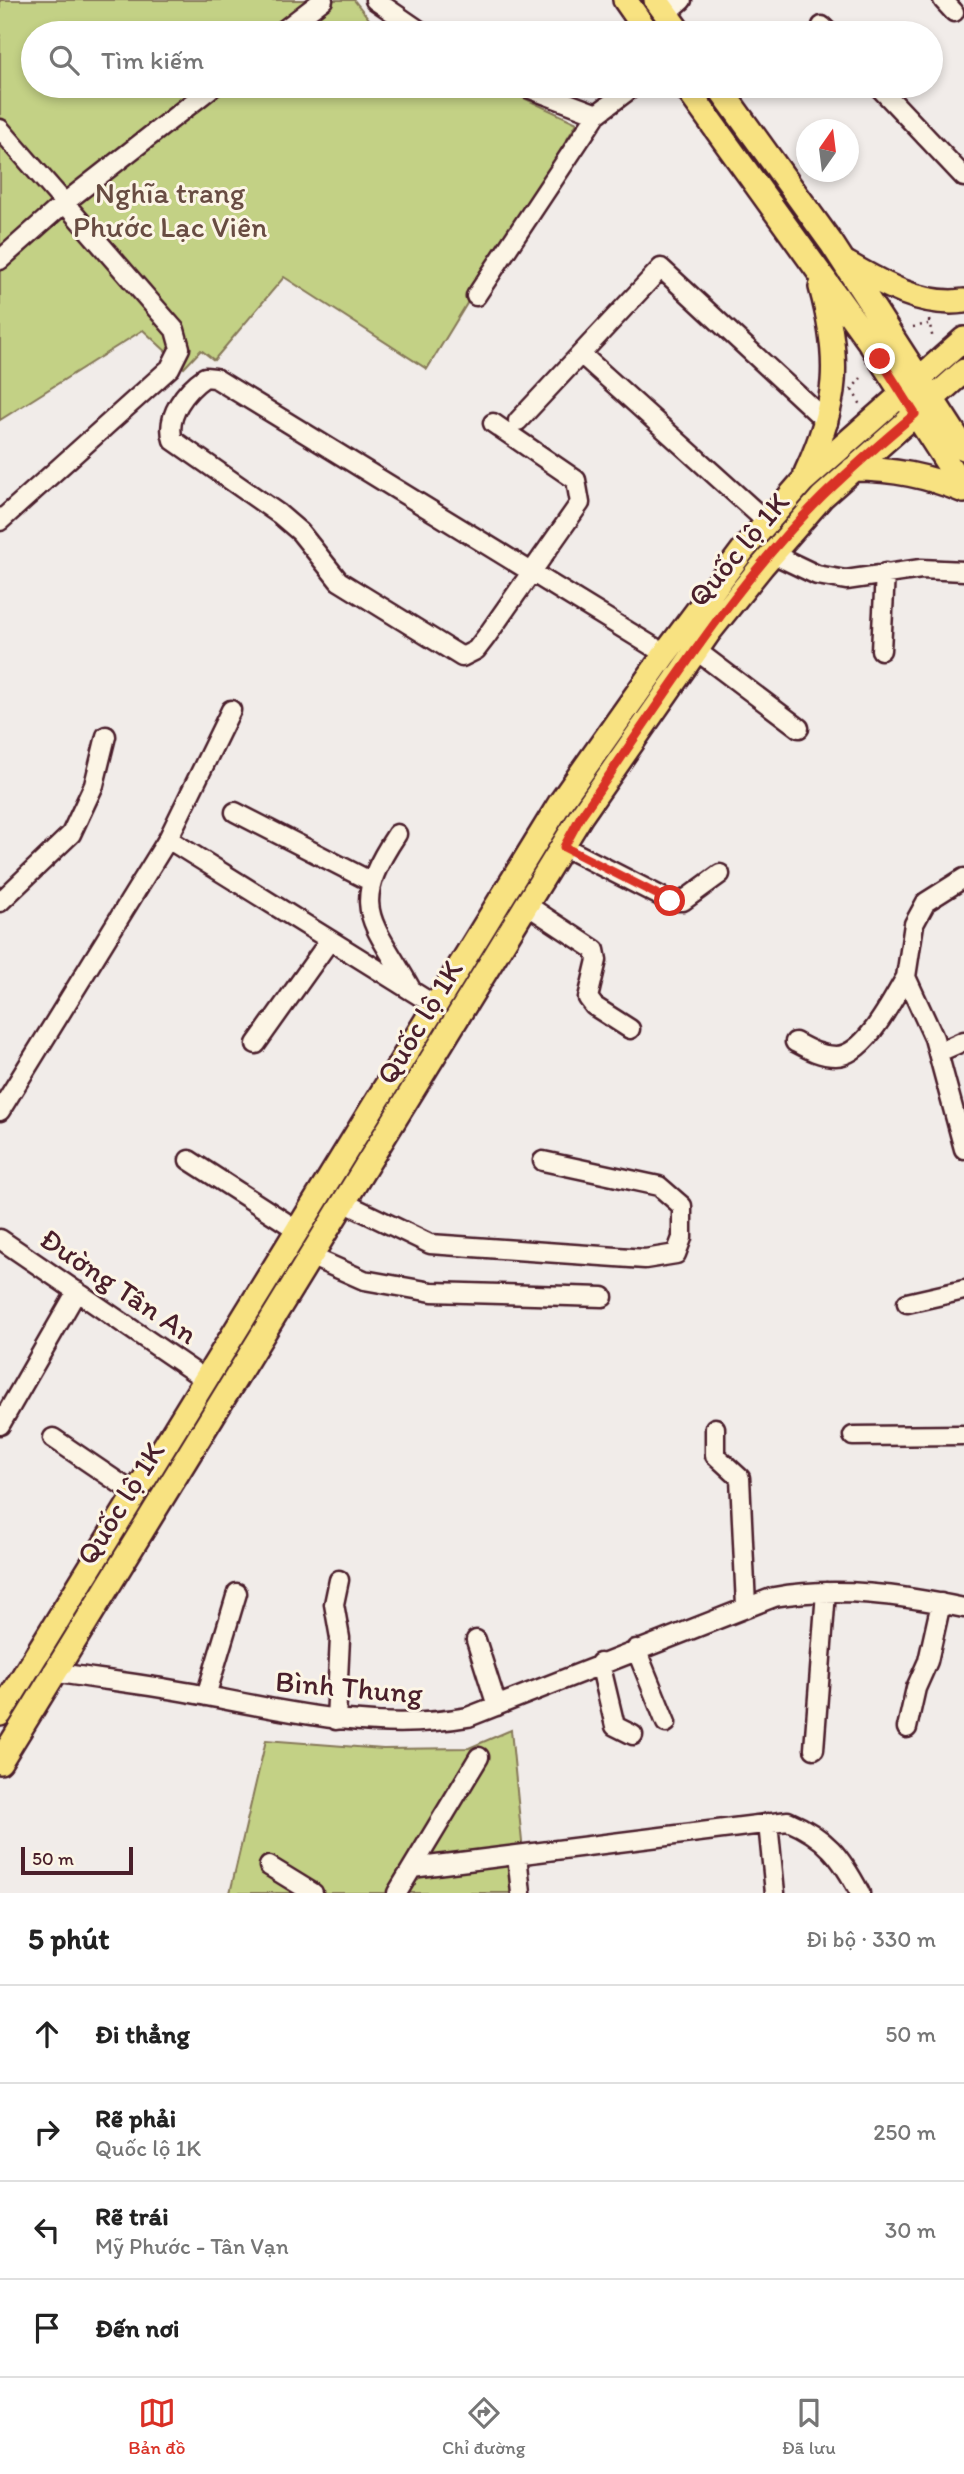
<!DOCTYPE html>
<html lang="vi">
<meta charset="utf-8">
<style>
:root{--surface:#fff;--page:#f6f6f6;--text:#222;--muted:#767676;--line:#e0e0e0;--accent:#d93025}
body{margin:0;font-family:Itim,sans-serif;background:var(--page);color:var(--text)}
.compass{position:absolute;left:796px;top:119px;width:63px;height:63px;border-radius:50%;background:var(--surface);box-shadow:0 4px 10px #0003;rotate:14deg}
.scale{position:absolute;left:21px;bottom:18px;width:112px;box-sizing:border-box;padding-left:7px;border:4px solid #4a1f2b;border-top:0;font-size:19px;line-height:24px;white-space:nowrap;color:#4a1f2b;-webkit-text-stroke:5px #fcf5e5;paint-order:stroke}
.stop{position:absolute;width:21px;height:21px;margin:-16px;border:5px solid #d93025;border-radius:50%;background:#fff}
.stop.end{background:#d93025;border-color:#fff;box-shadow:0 2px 7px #0008}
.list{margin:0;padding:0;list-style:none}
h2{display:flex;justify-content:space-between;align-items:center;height:91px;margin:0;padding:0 28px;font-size:30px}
h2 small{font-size:23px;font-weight:400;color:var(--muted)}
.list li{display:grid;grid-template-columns:46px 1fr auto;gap:21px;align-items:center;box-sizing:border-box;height:98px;padding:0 28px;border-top:2px solid var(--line)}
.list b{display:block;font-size:26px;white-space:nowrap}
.list p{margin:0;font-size:23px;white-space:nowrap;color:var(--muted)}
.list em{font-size:23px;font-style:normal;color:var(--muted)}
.icon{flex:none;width:38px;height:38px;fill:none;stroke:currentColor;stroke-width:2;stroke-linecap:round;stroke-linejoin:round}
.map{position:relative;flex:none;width:964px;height:1893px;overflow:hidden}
.search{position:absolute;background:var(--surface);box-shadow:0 4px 10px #0003;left:21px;right:21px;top:21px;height:77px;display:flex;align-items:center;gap:18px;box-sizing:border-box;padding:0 24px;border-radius:38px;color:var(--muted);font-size:26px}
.sheet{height:483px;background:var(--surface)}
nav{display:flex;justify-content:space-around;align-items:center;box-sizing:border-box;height:98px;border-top:2px solid var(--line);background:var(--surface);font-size:19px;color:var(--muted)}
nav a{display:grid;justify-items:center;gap:4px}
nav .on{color:var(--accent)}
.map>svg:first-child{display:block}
</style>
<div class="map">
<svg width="964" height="1893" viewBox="0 0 964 1893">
<rect width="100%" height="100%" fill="#f1ece9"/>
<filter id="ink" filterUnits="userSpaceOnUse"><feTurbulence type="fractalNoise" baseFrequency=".0143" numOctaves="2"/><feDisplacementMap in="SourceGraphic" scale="14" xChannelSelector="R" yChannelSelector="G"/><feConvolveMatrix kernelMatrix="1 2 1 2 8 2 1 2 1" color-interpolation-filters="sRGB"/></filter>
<g filter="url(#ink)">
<path fill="#c3d185" stroke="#867858" stroke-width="2" d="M 0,0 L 354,0 L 377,29 L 386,33 L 33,33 L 33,86 L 498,86 L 577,123 L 427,369 L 284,277 L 214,360 L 201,350 L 184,368 L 143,330 L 0,420 Z
M 511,1730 L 527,1893 L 230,1893 L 266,1740 L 383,1749 L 469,1748 Z"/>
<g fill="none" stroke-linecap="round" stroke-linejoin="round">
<defs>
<path id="minor" d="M 375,0 L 423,33
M 943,0 L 954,12
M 666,14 L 682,0
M 822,26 L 829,33
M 280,33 L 323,0
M 523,86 L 597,114 L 634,86
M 878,86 L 964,177
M 0,129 L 175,330 L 180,348 L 170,368 L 0,521
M 0,260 L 63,204 L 214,86
M 476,296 L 597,114
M 581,354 L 767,522
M 518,421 L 661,268 L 828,423
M 493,423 L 576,480 L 580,503 L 486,637 L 476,650 L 462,657 L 339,581 L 300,532 L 279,514 L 173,440 C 165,416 186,390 205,377 L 215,378 L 665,654
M 773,554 L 817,575 L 846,580 L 921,569 L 964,571
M 881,650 L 885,573
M 697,651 L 799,728
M 235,812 L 370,881
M 397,834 C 347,909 372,919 411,989
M 168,839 L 436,1006
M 564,847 L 670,901 L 683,901 L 720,874
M 964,878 L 926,902 L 914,924 L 906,977 L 934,1038 L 964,1149
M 0,902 L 71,834 L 94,785 L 106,736
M 527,905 L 595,950 L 597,960 L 588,998 L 594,1006 L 630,1029
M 795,1042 C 808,1049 820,1056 836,1056 C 865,1056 893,999 906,977
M 256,1044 L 330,940
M 939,1052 L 964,1041
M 0,1111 L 168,839 L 231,710
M 189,1160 L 299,1231
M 345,1203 L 430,1244 L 645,1259 L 676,1254 L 682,1238 L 682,1206 L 659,1186 L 543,1161
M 0,1239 L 206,1380
M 312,1257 L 364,1280 L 432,1292 L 603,1297
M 907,1303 L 964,1290
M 0,1425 L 77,1291
M 715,1428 L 715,1455 L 740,1478 L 746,1606
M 853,1436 L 964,1435
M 53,1438 L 134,1493
M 476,1640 L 497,1706
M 636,1649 L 666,1723
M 600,1663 L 615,1726 L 633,1735
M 52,1672 C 102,1680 152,1685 202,1695 C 290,1712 377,1733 468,1717 L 774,1597 C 838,1586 901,1595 964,1608
M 206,1696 L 237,1593
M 336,1720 L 340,1638 L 334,1604 L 339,1580
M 907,1728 L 916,1688 L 928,1661 L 941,1603
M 814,1749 L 826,1592
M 768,1823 L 775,1893
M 517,1855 L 521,1893
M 269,1866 L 313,1893
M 412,1868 L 788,1821 C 826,1837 841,1857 860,1893
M 397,1893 L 479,1757"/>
<path id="major" d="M 625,0 L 648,33
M 656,0 L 680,33
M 685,86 L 868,340 L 964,489
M 718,86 L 832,244 L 964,448
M 846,263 C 881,283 922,307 964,301
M 853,469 C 894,469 927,476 964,491
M 806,473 C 838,404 841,360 821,287
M 0,1714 L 560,803 L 665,654 L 743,550 L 802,482 L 964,339
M 0,1762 L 581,816 L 709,632 L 762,566 L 822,497 L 964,371"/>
</defs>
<use href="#minor" stroke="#4a1f2b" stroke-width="23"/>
<use href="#major" stroke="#4a1f2b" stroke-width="28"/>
<path stroke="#4a1f2b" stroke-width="2.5" stroke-dasharray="2 5" stroke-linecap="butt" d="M 929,320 L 933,340
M 913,327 L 928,324
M 851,390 L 861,378
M 852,390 L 861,405"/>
<use href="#minor" stroke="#fcf5e5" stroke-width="18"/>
<use href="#major" stroke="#f8e281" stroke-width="23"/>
</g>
</g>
<g fill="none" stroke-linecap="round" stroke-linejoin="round" filter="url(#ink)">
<path stroke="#d93025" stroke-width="9" d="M 670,901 L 564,847 L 581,816 C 657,708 729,589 823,496 C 853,467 884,440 915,414 L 880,359"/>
</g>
<g text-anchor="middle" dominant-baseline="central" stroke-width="6" stroke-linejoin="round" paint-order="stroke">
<g font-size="30" fill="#684c42" stroke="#fcf5e5">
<text x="170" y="192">Nghĩa trang<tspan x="170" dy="34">Phước Lạc Viên</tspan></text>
</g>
<g font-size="30" fill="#4a1f2b" stroke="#fcf5e5">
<text transform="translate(738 549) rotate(-50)">Quốc lộ 1K</text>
<text transform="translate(419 1022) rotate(-59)">Quốc lộ 1K</text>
<text transform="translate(119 1286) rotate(34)">Đường Tân An</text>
<text transform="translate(120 1503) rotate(-58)">Quốc lộ 1K</text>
<text transform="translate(349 1687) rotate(5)">Bình Thung</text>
</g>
</g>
</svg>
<svg class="compass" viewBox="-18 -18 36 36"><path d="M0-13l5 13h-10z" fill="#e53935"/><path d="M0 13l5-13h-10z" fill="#767676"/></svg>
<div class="scale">50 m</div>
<div class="stop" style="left:670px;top:901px"></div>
<div class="stop end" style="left:880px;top:359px"></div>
<div class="search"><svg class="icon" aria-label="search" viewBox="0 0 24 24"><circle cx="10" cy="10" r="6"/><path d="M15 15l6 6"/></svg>Tìm kiếm</div>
</div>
<section class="sheet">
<h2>5 phút<small>Đi bộ · 330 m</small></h2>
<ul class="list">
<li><svg class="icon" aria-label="ahead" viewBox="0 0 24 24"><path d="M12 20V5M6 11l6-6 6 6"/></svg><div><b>Đi thẳng</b></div><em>50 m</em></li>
<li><svg class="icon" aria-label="right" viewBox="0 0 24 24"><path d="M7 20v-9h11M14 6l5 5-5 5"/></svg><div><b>Rẽ phải</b><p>Quốc lộ 1K</p></div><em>250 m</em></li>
<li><svg class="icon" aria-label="left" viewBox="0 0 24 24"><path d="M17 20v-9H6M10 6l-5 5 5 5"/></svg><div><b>Rẽ trái</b><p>Mỹ Phước - Tân Vạn</p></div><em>30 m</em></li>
<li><svg class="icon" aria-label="arrive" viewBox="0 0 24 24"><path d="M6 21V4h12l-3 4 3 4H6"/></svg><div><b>Đến nơi</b></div></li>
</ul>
</section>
<nav>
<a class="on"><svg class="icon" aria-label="map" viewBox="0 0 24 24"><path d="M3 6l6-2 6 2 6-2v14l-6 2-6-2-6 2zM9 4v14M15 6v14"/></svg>Bản đồ</a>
<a><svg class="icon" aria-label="directions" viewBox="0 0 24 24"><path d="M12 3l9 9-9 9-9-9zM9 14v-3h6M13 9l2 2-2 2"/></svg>Chỉ đường</a>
<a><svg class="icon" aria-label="saved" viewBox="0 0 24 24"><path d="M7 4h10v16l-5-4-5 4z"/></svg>Đã lưu</a>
</nav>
